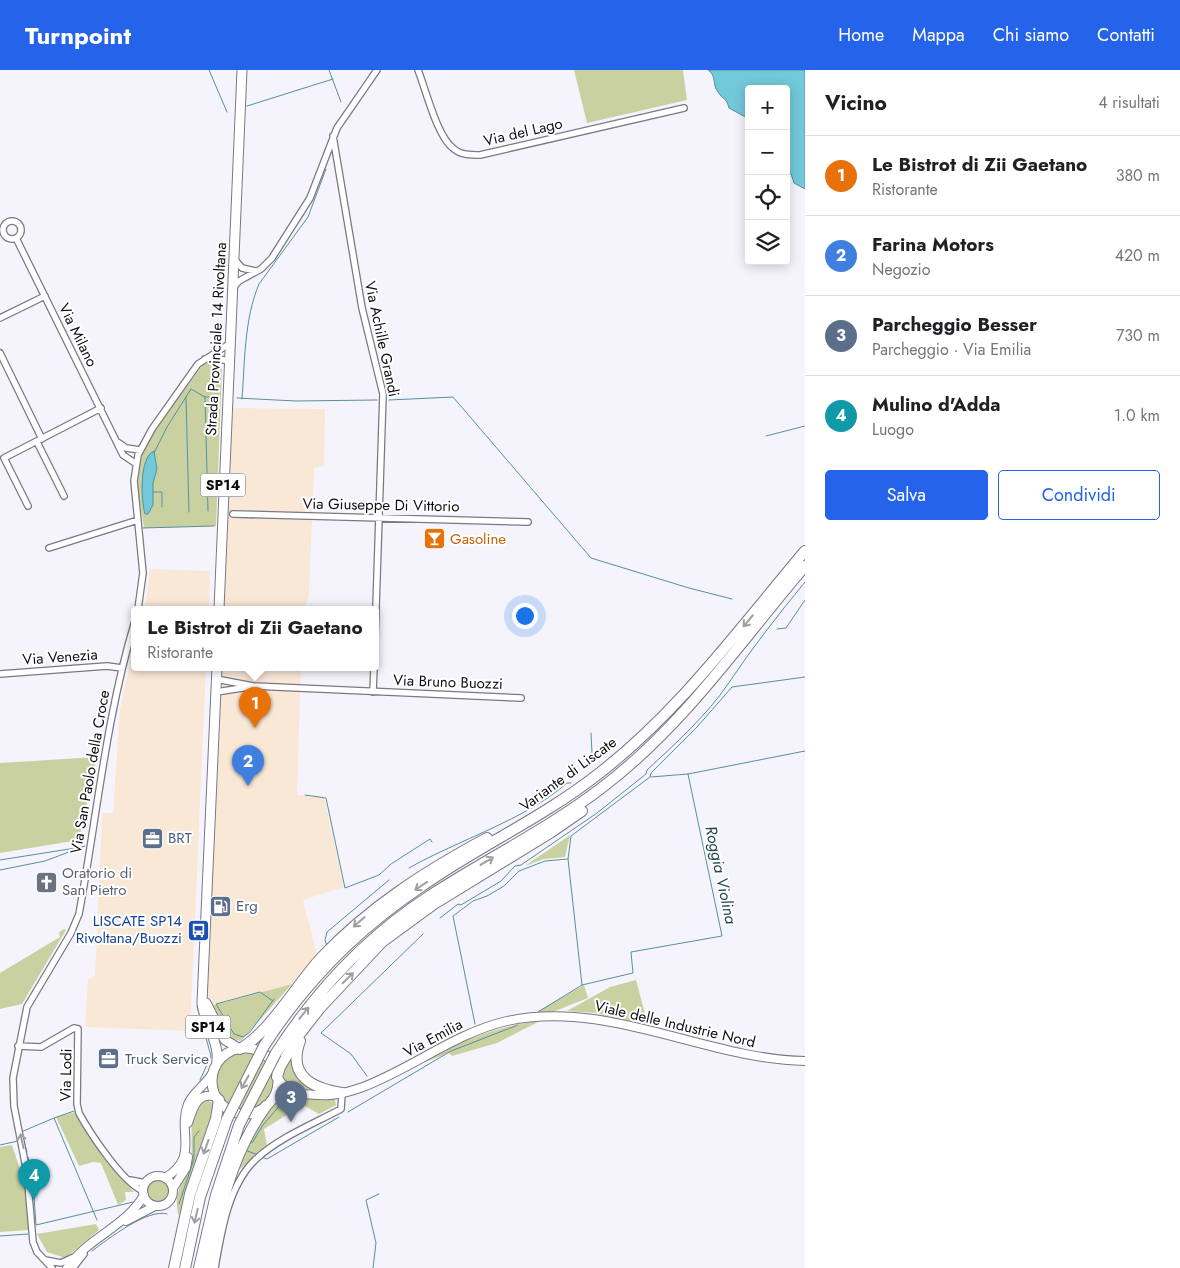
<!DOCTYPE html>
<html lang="it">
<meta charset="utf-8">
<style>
:root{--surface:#fff;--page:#f2f2f2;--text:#202124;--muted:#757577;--line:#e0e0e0;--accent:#2563eb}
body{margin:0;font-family:Jost,sans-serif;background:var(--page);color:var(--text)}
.controls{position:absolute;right:15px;top:15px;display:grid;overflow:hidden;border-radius:5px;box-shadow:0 2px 12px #0003}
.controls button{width:45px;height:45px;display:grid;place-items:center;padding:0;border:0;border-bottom:1px solid var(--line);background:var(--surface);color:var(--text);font:25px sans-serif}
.you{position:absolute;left:524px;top:545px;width:18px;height:18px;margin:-12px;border:4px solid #fff;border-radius:50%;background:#1a73e8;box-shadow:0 0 0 8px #1a73e833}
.badge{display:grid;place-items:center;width:32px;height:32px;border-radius:50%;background:var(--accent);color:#fff;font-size:16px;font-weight:700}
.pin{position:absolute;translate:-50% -41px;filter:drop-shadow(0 1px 2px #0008)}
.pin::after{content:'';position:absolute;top:26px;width:18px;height:15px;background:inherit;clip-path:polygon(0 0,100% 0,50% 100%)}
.popup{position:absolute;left:131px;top:536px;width:248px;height:65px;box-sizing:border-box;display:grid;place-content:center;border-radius:5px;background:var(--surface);filter:drop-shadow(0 1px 4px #0005);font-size:16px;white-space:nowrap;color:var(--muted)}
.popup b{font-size:19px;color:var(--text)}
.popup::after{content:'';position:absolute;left:50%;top:100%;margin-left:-10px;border:10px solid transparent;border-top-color:var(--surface)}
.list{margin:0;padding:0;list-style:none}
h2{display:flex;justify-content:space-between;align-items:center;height:65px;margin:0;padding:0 20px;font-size:21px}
h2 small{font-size:16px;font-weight:400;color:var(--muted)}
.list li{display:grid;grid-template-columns:32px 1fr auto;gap:15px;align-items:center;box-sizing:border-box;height:80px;padding:0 20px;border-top:1px solid var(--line)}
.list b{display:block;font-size:19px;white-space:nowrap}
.list p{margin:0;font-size:16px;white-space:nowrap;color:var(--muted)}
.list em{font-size:16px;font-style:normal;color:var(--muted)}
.actions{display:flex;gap:10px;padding:15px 20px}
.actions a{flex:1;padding:11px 0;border:1px solid var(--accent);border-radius:5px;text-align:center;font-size:18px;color:var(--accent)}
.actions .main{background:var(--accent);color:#fff}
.icon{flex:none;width:28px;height:28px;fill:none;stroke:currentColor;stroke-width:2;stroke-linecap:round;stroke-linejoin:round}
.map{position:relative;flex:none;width:805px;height:1198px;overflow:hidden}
header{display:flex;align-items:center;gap:30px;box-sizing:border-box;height:70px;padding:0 25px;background:var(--accent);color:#fff}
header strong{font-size:24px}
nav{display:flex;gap:28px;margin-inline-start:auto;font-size:18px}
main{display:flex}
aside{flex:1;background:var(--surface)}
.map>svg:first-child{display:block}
</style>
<header>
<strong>Turnpoint</strong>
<nav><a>Home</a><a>Mappa</a><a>Chi siamo</a><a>Contatti</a></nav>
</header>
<main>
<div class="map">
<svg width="805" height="1198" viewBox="0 0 805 1198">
<rect width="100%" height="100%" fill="#f5f4fd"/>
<path fill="#fae8d7" d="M 231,338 L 325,339 L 324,396 L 314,398 L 309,526 L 304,539 L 224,539 Z
M 150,499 L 210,501 L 209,539 L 145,539 Z
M 135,572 L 135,597 L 206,597 L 190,961 L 85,957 L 88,910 L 95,905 L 102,743 L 113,743 L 120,639 Z
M 223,597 L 301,597 L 297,725 L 324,726 L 344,817 L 303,830 L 317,885 L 292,914 L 211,936 L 207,919 Z"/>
<path fill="#cad1a1" d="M 574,0 L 683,0 L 687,30 L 587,53 Z
M 210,290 L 217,290 L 222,299 L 216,456 L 144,458 C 141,438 135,416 139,397 C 144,367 184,322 202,296 Z
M 97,687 L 79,770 L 0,783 L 0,693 Z
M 570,765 L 565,787 L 544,789 L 525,796 Z
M 64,859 L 66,860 L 22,934 L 0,939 L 0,903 L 60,867 L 59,862 Z
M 636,910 L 648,955 L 595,943 L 567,941 L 610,917 Z
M 292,914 L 241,971 L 229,968 L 211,936 Z
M 584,915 L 588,928 L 550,943 L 540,943 L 538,941 Z
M 540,951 L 497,973 L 452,986 L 449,983 L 425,992 C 461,970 497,956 540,951 Z
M 295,976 L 294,992 L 325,1022 L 293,1017 L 283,1010 L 282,1001 Z
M215 1012a29 29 0 1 1 58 0a29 29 0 1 1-58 0Z
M 290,1027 L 335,1029 L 336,1035 L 319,1044 L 303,1035 L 264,1059 L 267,1076 L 239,1100 C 247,1078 263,1029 290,1027 Z
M 207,1030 L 215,1034 L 215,1039 L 194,1096 L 179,1146 C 171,1121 187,1110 191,1087 C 194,1070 185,1038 207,1030 Z
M 75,1042 L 120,1106 L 134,1122 L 125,1122 L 126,1130 L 118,1135 L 101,1093 L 93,1092 L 79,1096 L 56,1047 Z
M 12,1075 L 24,1111 L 29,1160 L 0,1162 L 0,1077 Z
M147 1121a11 11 0 1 1 22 0a11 11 0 1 1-22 0Z
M 96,1154 L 99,1160 L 65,1188 L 47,1182 L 37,1164 Z"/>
<path fill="#72c9d9" stroke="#54919d" d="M 708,0 L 805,0 L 805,119 L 794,113 L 791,104 L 786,104 L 786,19 L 749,19 L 749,49 L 729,38 C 726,27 723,30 718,22 C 712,15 717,6 708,0 Z
M 154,381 L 157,399 L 153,413 L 153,435 L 148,444 L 145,444 C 141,431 139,387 154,381 Z"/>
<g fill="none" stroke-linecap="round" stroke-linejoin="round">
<path stroke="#54919d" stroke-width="1" d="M 209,0 L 227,42
M 329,0 L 341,32
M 247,36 L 333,9
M 186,327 L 189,442
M 205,327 L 208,441
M 237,328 L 296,331 L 377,330
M 242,329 C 245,291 244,250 259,214 L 308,147 L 326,99
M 389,330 L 453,327 L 591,488 L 689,518 L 732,529
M 766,366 L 805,356
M 154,383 L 167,357 L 191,319 L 205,327 L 219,327
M 153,422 L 162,422 L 162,437
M 143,458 L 214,456
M 777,559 L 786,558 L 805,530
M 591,663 L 592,683
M 592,692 L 592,691
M 651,707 L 688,704 L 805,681
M 305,725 L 326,728 L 345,818 L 379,805 L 391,794 L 430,769 L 432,772
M 0,790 L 82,777
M 409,798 C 458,770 525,750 567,713 L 571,713
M 0,800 L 45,791 L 85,776
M 440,848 L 458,834 L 461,835 L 501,811 L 515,796 L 521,795 L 597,743 L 646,704 L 647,700 C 674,675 708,644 728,614 C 752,578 778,545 805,512
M 327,876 L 325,870 L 327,862 L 389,810
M 582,915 L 568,789 L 571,766 L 650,707 L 651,703 L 697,657 L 732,617 L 805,607
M 273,931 L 260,922 L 216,934 L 234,964 L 243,967 L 250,962 L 274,929
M 197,936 L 211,986 L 200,1010
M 538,942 L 582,915 L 633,903 L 631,882 L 722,866 L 688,704
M 475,954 L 453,846 L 473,831 L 487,826 L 504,816 L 519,801 L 545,791 L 568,789
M 367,1006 L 351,984 L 321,963 L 423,864
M 348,1042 L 451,981 L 518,955
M 54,1048 L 74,1041
M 252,1073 L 263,1055 L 281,1034
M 0,1075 L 18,1071
M 245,1080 L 258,1085
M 27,1082 L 21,1062 L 54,1048 L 97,1150
M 28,1087 L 33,1112 L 36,1155 L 133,1132
M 261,1087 L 267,1089 L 339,1047
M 179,1134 L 194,1089 L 194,1067 L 199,1061
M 0,1166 L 28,1164
M 92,1181 C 108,1169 148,1138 167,1144
M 373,1198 L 376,1173 L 366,1130 L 379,1124"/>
<defs>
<path id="street" d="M 418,0 C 426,20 437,67 454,79 C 461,85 471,85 480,85 L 684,38
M 333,66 L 362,238 L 383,324 L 375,568
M3 160a9 9 0 1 1 18 0a9 9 0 1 1-18 0Z
M 16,168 L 123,385 L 135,393
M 235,190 L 242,198 L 256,201
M 233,218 L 239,211 L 261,199 L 272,188 L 310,128 L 337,58 L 377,0
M 0,248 L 45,226
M 0,283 L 42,369
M 205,289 L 216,288 L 228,291
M 37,372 L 64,426
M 119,373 L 126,378 L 140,380
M 28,436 L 4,388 L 101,338
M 233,444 L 528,452
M 49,478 L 138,450
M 138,539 L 143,503 L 134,411 L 138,385 L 152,359 L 198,294 L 229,274
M 0,604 L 107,596 L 122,598
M 216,609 L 253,616 L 521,628
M 216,622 L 249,617
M 373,622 L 374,597
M 18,976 L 41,977 L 74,958 L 78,959 L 77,1034 L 79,1043 C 90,1063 122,1112 143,1121
M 130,1110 L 146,1113
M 45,1190 L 61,1193 L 74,1187
M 52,1198 L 37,1182 L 33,1172 L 27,1103 L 14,1036 L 13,1008 L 27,937 L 71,863 L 79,844 C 97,746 106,647 135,551
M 73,1198 L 84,1184
M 215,1198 C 221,1163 228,1116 255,1090 C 278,1068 313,1054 341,1039 L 342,1023"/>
<path id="secondary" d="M 277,1007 L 283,1015 L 299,1022
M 271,1030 C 286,1018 312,1027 330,1025 C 341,1024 352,1021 363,1017 C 413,998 455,963 507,951 C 608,929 705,989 805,991
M 188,1053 C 193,1038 197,1021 216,1027
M143 1121a15 15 0 1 1 30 0a15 15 0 1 1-30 0Z
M 165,1108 C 200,1087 177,1063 188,1034 C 194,1020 208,1014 214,1000
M 173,1118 L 186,1098 L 188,1087
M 126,1151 L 155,1136
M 67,1198 C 87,1168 126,1157 144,1125"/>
<path id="primary" d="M 219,539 L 242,0
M 206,933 L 225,970 L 240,979
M212 1011a33 33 0 1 1 66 0a33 33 0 1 1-66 0Z
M 216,996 C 222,975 204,954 202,933 L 217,597"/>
<path id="highway" d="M 300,971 C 287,1006 312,1018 342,1023
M 264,976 C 305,912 359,858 422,816 C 479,776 542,748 597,705 C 679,642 739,559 805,481
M 240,979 C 270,962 297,914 321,888 C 369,837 426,801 487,768
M 276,983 C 316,921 369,865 431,825 C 488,788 550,758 604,716 C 684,655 740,572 805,496
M 277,1007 L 280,997 L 299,965 L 320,938 L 382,872 L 434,834 L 550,763 L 582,741
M 174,1198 L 190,1124 L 216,1049 L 219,1030
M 185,1198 L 200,1127 L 227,1049
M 199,1198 L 216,1125 L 239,1055
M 209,1198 C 218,1142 232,1083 266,1036"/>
</defs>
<use href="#street" stroke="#797885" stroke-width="8"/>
<use href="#secondary" stroke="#797885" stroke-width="10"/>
<use href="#primary" stroke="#797885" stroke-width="11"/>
<use href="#highway" stroke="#797885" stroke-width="12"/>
<use href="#street" stroke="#fff" stroke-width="5.5"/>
<use href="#secondary" stroke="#fff" stroke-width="8"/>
<use href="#primary" stroke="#fff" stroke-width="9"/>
<use href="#highway" stroke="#fff" stroke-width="10"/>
<defs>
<path id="highway-bridge" d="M 227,1049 L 264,976
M 239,1055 L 276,983"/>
</defs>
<use href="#highway-bridge" stroke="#797885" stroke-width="12" stroke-linecap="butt"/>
<use href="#highway-bridge" stroke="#fff" stroke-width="10"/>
</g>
<defs><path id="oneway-shaft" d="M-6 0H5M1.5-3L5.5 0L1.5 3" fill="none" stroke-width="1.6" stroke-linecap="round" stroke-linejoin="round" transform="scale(1.25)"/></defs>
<g stroke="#9f9fa0">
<use href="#oneway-shaft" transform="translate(748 551) rotate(130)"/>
<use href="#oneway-shaft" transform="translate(487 791) rotate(-31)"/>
<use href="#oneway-shaft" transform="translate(421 816) rotate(146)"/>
<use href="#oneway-shaft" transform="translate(359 852) rotate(139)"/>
<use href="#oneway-shaft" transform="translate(348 908) rotate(-45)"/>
<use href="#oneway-shaft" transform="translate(304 943) rotate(-51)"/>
<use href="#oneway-shaft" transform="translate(245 1012) rotate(119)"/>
<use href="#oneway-shaft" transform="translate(22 1071) rotate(-102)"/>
<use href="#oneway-shaft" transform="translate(206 1077) rotate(110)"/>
<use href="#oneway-shaft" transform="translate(196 1146) rotate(103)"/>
</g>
<defs>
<symbol id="bar-square" viewBox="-11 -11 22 22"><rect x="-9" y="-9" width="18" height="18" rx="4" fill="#e8710a" stroke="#fff"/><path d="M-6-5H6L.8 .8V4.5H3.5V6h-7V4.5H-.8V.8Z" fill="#fff"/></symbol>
<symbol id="office-square" viewBox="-11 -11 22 22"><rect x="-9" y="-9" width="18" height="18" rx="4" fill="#5c6f8a" stroke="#fff"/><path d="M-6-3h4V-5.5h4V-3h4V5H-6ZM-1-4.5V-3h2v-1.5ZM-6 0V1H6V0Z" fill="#fff"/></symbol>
<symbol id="church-square" viewBox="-11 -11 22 22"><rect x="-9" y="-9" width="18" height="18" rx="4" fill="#6b7280" stroke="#fff"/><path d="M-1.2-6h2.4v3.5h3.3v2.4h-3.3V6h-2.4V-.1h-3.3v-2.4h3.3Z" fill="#fff"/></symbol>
<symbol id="fuel-square" viewBox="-11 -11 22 22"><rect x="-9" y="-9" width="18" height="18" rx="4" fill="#5c6f8a" stroke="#fff"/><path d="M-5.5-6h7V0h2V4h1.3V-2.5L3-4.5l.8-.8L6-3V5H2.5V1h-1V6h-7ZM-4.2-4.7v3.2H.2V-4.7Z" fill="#fff"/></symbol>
<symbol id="bus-square" viewBox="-11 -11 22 22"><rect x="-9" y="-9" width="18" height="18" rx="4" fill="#1a4fb4" stroke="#fff"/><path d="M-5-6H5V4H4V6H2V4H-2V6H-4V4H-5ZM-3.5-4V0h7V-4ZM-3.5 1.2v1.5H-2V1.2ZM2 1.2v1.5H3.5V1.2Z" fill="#fff"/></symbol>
</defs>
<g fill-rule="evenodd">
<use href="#bar-square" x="422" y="456" width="25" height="25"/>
<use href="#office-square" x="140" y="756" width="25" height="25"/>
<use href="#church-square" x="34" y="800" width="25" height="25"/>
<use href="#fuel-square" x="208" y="824" width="25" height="25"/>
<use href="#bus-square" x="186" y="848" width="25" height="25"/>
<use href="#office-square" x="96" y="976" width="25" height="25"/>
</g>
<g text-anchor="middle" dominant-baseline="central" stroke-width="4" stroke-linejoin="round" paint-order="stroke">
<g fill="#fff" stroke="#565659" stroke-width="1">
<rect x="200.5" y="403.5" width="45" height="23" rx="4"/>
<rect x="185.5" y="945.5" width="45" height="23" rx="4"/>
</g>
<g font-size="14" font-weight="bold" fill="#0e0e12">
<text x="223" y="415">SP14</text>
<text x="208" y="957">SP14</text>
</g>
<g font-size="15" fill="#0e0e12" stroke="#fff">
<text transform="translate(523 62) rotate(-13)">Via del Lago</text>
<text transform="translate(78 265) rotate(64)">Via Milano</text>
<text transform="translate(216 269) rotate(-87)">Strada Provinciale 14 Rivoltana</text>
<text transform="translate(382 269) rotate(78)">Via Achille Grandi</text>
<text transform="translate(381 435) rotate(1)">Via Giuseppe Di Vittorio</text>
<text transform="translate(60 587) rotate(-4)">Via Venezia</text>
<text transform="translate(448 612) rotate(2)">Via Bruno Buozzi</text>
<text transform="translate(90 702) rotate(-80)">Via San Paolo della Croce</text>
<text transform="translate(568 704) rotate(-36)">Variante di Liscate</text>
<text transform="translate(675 954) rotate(13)">Viale delle Industrie Nord</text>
<text transform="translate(433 968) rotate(-28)">Via Emilia</text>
<text transform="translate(66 1005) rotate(-89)">Via Lodi</text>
</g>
<g font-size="15" fill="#c56008" stroke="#fff" text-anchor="start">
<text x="450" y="469">Gasoline</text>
</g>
<g font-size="15" fill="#4e5e75" stroke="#fff" text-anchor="start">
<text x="168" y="768">BRT</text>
<text x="236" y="836">Erg</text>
<text x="125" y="989">Truck Service</text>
</g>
<g font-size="15" fill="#5b616d" stroke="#fff" text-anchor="start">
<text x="62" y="803">Oratorio di<tspan x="62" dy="17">San Pietro</tspan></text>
</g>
<g font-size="15" fill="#164399" stroke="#fff" text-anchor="end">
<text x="182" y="851">LISCATE SP14<tspan x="182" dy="17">Rivoltana/Buozzi</tspan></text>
</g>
<g font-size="16" font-style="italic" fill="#234c53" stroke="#fff">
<text transform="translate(721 805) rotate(78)">Roggia Violina</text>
</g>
</g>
</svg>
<div class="controls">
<button>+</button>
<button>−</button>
<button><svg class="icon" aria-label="locate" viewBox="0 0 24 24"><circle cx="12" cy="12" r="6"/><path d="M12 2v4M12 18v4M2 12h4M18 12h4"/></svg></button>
<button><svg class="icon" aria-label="layers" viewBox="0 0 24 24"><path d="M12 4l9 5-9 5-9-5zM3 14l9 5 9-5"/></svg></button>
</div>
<div class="you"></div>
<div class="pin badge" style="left:255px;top:658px;background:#e8710a">1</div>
<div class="popup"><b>Le Bistrot di Zii Gaetano</b>Ristorante</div>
<div class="pin badge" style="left:248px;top:716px;background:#3f7fe0">2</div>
<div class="pin badge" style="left:291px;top:1052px;background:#5c6f8a">3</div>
<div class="pin badge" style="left:34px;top:1130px;background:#0f9aa8">4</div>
</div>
<aside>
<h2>Vicino<small>4 risultati</small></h2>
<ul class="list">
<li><span class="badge" style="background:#e8710a">1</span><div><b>Le Bistrot di Zii Gaetano</b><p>Ristorante</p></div><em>380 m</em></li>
<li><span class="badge" style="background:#3f7fe0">2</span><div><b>Farina Motors</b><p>Negozio</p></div><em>420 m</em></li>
<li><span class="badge" style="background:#5c6f8a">3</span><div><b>Parcheggio Besser</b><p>Parcheggio · Via Emilia</p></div><em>730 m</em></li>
<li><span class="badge" style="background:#0f9aa8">4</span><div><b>Mulino d'Adda</b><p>Luogo</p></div><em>1.0 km</em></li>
</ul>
<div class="actions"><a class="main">Salva</a><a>Condividi</a></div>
</aside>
</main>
